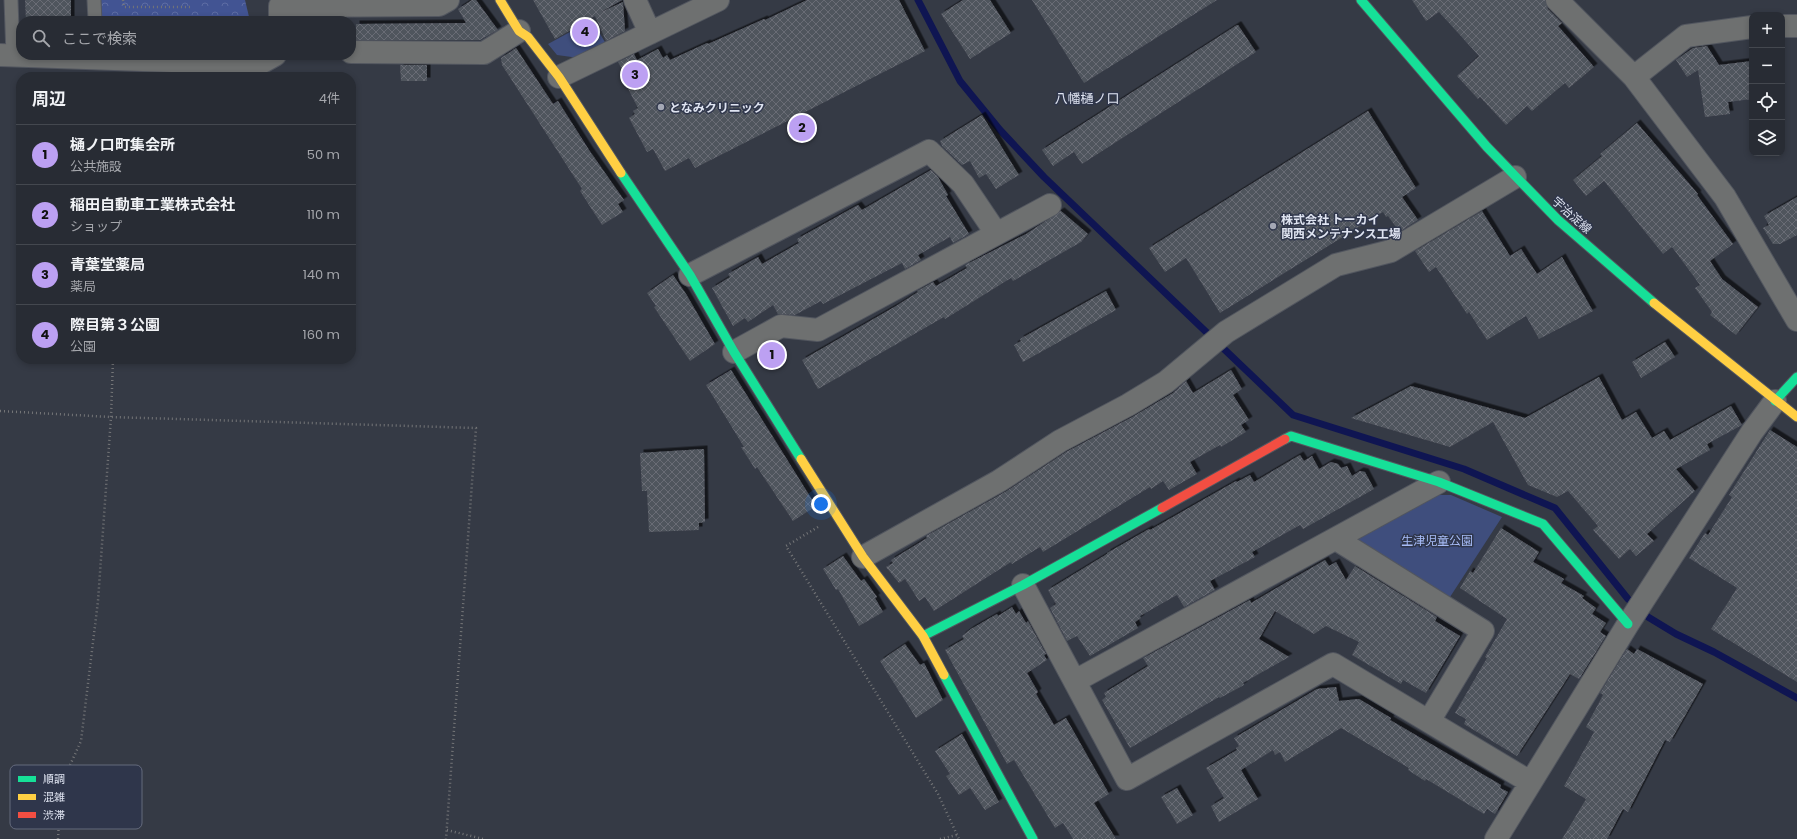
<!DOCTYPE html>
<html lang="ja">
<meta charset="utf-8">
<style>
:root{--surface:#282c34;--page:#30343c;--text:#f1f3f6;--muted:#a5a7ac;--line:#44484f;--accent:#bca0f2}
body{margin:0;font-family:Poppins,"Noto Sans JP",sans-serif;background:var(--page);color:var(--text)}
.controls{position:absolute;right:12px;top:12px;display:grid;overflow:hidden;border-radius:8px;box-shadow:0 2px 6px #0003}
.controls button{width:36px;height:36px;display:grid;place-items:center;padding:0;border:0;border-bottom:1px solid var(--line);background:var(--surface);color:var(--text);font:20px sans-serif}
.you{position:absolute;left:821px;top:504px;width:14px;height:14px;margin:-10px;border:3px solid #fff;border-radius:50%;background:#1a73e8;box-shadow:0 0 0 6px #1a73e833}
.badge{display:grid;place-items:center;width:26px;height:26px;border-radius:50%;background:var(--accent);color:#111;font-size:13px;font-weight:700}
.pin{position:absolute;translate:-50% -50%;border:2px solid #fff;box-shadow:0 1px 4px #0006}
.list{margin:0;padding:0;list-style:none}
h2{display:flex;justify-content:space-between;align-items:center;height:52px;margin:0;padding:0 16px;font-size:17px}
h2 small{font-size:13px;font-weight:400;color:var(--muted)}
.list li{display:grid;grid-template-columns:26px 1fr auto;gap:12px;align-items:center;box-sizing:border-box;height:60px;padding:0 16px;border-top:1px solid var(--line)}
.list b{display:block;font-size:15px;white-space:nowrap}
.list p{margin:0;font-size:13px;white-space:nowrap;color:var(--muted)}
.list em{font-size:13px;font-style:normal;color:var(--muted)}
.icon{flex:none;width:22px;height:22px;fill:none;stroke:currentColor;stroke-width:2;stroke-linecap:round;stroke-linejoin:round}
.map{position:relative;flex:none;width:1797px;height:839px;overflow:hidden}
.search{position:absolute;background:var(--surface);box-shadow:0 2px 6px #0003;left:16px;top:16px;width:340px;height:44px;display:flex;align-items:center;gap:10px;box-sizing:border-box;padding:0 14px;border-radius:16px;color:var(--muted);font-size:15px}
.panel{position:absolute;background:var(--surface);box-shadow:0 2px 6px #0003;left:16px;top:72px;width:340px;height:292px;border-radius:16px}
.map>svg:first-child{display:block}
</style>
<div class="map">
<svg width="1797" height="839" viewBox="0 0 1797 839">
<defs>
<pattern id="forest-crowns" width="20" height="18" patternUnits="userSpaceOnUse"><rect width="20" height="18" fill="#425493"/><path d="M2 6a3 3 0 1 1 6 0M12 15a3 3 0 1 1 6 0" fill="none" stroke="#5d6ca3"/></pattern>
<pattern id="building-cross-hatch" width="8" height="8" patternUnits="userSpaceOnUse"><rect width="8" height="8" fill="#50545d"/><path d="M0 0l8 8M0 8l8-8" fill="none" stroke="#696c75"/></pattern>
<filter id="shadow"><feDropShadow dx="3.5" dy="-3.5" stdDeviation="0" flood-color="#0009"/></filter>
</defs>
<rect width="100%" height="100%" fill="#353a45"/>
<path fill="#3f4e7d" d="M 592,20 L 606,44 L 579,58 L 557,55 L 548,44 Z
M 1432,495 L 1451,495 L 1502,517 L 1450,597 L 1351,538 Z"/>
<path fill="url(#forest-crowns)" d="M 99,0 L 245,0 L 250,21 L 98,21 Z"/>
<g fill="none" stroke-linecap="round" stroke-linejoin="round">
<path stroke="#0f1552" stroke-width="7" d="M 918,0 L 960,81 L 1000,130 L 1044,177 L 1293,415 L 1464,469 L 1555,508 L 1628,599 L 1648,617 L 1676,634 L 1714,652 L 1797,698"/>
</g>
<path fill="url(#building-cross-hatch)" filter="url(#shadow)" d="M 25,0 L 71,0 L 71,21 L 26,21 Z
M 472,0 L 476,0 L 498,30 L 480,40 L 356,40 L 356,24 L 466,23 L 458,9 Z
M 533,0 L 622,0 L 601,12 L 623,2 L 625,31 L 606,41 L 595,16 L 555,39 Z
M 807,0 L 899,0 L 925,51 L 695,168 L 689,158 L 665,171 L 653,149 L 647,152 L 629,118 L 635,114 L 633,111 L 638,108 L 624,81 L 627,79 L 618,62 L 634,54 L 637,60 L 658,49 L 663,58 L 667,55 L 670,60 L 707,43 L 708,44 L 764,19 L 765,20 Z
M 963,0 L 990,0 L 1011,33 L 970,59 L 941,14 Z
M 1032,0 L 1217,0 L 1084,83 Z
M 1412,0 L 1545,0 L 1548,9 L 1562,23 L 1558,26 L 1594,67 L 1569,88 L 1565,83 L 1532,111 L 1527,106 L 1506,125 L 1480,97 L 1478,99 L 1457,76 L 1479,56 L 1439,12 L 1426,21 Z
M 1237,25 L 1238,25 L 1256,52 L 1082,164 L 1074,152 L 1053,166 L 1042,150 Z
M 1707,46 L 1719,65 L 1752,61 L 1752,99 L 1728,102 L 1730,114 L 1705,117 L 1698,70 L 1687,77 L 1676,60 L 1693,48 Z
M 516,48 L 553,104 L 558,101 L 589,150 L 624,200 L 618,204 L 623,212 L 602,225 L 580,191 L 582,189 L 502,65 L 501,58 Z
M 400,65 L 427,65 L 427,81 L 401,81 Z
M 1368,111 L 1416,188 L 1402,197 L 1418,220 L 1402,230 L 1401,228 L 1398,230 L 1388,216 L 1386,217 L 1383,212 L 1220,313 L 1186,258 L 1165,272 L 1149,248 Z
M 982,115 L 1019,175 L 996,189 L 986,174 L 979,178 L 970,161 L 962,165 L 942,146 L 940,141 Z
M 1637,123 L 1698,194 L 1697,195 L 1733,244 L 1710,261 L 1722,279 L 1758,307 L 1736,335 L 1710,315 L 1712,312 L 1695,288 L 1700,285 L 1672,247 L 1663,254 L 1604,181 L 1586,196 L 1573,180 L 1602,156 L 1600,154 Z
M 931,170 L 938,177 L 948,195 L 946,196 L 969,234 L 953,243 L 950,237 L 918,255 L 921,260 L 905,269 L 902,263 L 823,304 L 821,301 L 795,315 L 778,314 L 773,305 L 748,322 L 745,318 L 733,326 L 712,288 L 730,277 L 728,274 L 758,257 L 762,264 L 799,243 L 797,239 L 858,205 L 862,210 Z
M 1797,197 L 1797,235 L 1780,244 L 1773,244 L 1763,228 L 1769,225 L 1764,216 Z
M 1061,211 L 1088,234 L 1081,242 L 1013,281 L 1011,278 L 945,319 L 944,317 L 818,389 L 802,360 L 896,306 L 918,292 L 917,291 L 933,282 L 936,286 L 967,268 L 965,265 L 1026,234 Z
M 1482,211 L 1510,256 L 1521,249 L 1537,274 L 1562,257 L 1593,311 L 1539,339 L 1526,316 L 1487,340 L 1469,312 L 1467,314 L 1436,267 L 1429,272 L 1415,251 Z
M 673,275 L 686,294 L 715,344 L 690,361 L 654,307 L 656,306 L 647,293 Z
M 1106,291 L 1116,310 L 1023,362 L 1014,345 L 1021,341 L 1020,339 Z
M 1665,342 L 1675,357 L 1641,378 L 1632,362 Z
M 731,370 L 816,506 L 793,521 L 757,467 L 755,469 L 741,447 L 744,447 L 706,385 Z
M 1231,370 L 1242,389 L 1233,395 L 1249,420 L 1241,425 L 1246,432 L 1221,447 L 1220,445 L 1190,462 L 1197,474 L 1169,490 L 1163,481 L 1151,489 L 1150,487 L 1043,552 L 1040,547 L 1012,564 L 1011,562 L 934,611 L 925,597 L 919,601 L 905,579 L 899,583 L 886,567 L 893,563 L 891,560 L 927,538 L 926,536 L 1005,492 L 1066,452 L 1134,416 L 1173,393 L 1186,381 L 1193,393 Z
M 1599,377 L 1622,420 L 1636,412 L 1652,438 L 1664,431 L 1670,440 L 1731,406 L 1742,425 L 1707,444 L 1710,450 L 1676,469 L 1695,491 L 1647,534 L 1654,541 L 1636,556 L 1630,549 L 1619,559 L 1593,530 L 1598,526 L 1568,491 L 1557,497 L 1528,485 L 1493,422 L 1450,447 L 1351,418 L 1411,386 L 1525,418 Z
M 1770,430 L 1797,447 L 1797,682 L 1711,629 L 1737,588 L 1689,558 L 1705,533 L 1708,535 L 1732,497 L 1729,495 Z
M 704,449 L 705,522 L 699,523 L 699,530 L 649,532 L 647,491 L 642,491 L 640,453 Z
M 1300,455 L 1304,461 L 1312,456 L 1319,469 L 1331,462 L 1338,464 L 1341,468 L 1347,466 L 1352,476 L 1360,471 L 1365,472 L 1374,489 L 1303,529 L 1300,525 L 1252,552 L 1255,557 L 1210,581 L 1215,590 L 1184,607 L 1177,595 L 1140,616 L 1141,618 L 1135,622 L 1138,628 L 1090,656 L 1077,636 L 1067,641 L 1050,608 L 1056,604 L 1048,590 L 1107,554 L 1107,553 L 1149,529 L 1150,530 L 1236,481 L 1237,482 L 1250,475 L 1254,482 Z
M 1501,528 L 1539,552 L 1533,562 L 1564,579 L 1561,583 L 1584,596 L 1582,598 L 1596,608 L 1592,614 L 1606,623 L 1600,632 L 1606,636 L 1579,679 L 1570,674 L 1517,756 L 1464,724 L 1466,719 L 1455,713 L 1487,658 L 1485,657 L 1507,619 L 1460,588 L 1470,571 L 1473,573 Z
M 843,556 L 861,581 L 864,579 L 877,597 L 875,598 L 883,612 L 859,626 L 838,589 L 836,590 L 823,569 Z
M 1325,560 L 1329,566 L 1336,562 L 1346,580 L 1355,566 L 1437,617 L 1435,621 L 1460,636 L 1426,693 L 1403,680 L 1401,684 L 1352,655 L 1359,642 L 1326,626 L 1314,634 L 1275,611 L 1259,639 L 1289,657 L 1243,683 L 1244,685 L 1220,698 L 1219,697 L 1130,748 L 1102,700 L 1106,697 L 1104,693 L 1148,666 L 1143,658 L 1145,657 L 1250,600 L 1251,603 Z
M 1012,607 L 1016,614 L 1019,611 L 1026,623 L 1028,621 L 1046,654 L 1044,655 L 1047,660 L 1027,673 L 1038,692 L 1036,694 L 1054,725 L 1066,718 L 1109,794 L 1094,803 L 1116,839 L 1073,839 L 1063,823 L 1055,828 L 1014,760 L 1007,764 L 945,650 L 964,639 L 962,636 L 971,629 L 997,614 L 998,616 Z
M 905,644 L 920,665 L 924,663 L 943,700 L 916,718 L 880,661 Z
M 1627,649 L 1634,654 L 1637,649 L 1703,684 L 1670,742 L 1665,740 L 1628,812 L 1623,809 L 1607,839 L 1562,839 L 1586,799 L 1564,786 L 1594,732 L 1586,727 L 1603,695 L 1600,693 Z
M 1336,687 L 1339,701 L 1359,699 L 1391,718 L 1390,720 L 1501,785 L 1500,788 L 1508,792 L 1495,814 L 1487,809 L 1484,814 L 1426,779 L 1425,781 L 1408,770 L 1409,768 L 1341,728 L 1285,762 L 1280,752 L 1275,755 L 1273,750 L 1241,770 L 1258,799 L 1219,822 L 1211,806 L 1224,798 L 1206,768 L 1237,750 L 1236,748 L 1239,746 L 1234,738 L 1317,689 Z
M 962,734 L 999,802 L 985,810 L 970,788 L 959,795 L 946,776 L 950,774 L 935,751 Z
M 1177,788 L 1193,815 L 1177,824 L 1161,797 Z"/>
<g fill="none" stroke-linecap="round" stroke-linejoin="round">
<defs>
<path id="lane" d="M 11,0 L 13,56
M 94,0 L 95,21"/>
<path id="street" d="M 635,0 L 650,33
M 1557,0 L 1634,77 L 1725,197 L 1797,320
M 280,21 L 280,6 L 439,5 L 448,0
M 1782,26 L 1797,26
M 351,52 L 484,53 L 519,31
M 0,55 L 259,64 L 275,55
M 559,77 L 718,0
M 1634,77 L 1686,36 L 1752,27
M 690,275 L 929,151 L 963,184 L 996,233
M 734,352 L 781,326 L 818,330 L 1050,205
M 1336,539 L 1483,631 L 1429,721
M 863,557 L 999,481 L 1060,441 L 1128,405 L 1166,382 L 1226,332 L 1336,265 L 1391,251 L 1515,177
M 1023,585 L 1127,779 L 1333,664 L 1530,782
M 1075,681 L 1439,482
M 1496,839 L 1628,624 L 1752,432 L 1775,401"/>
<path id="fast" d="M 1361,0 L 1487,147 L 1558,220 L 1654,303
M 621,173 L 690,275 L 734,352 L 801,459
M 1775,401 L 1797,377
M 1285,439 L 1291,436 L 1439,482 L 1543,524 L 1628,624
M 923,636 L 1023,585 L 1162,508
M 944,675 L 1033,839"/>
<path id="slow" d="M 500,0 L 519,31 L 528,37 L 559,77 L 621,173
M 1654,303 L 1797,417
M 801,459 L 863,557 L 923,636 L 944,675"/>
<path id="jam" d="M 1162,508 L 1285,439"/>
</defs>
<use href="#lane" stroke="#52565f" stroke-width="15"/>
<use href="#street" stroke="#52565f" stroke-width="24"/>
<use href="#fast" stroke="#52565f" stroke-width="11"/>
<use href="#slow" stroke="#52565f" stroke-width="11"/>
<use href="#jam" stroke="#52565f" stroke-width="11"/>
<path stroke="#757678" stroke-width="2.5" stroke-dasharray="1 3" stroke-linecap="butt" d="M 123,0 L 124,7 L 192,7
M 0,411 L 111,417 L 476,428 L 446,839
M 818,527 L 786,546 L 938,794 L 959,839
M 447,830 L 483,839
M 58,839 L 61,785 L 81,741 L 98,601 L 111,417 L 113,359
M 940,839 L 957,835"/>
<use href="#lane" stroke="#6e7070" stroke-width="13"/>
<use href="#street" stroke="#6e7070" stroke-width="22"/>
<use href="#fast" stroke="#16e098" stroke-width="9"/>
<use href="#slow" stroke="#ffcf43" stroke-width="9"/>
<use href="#jam" stroke="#f24e42" stroke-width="9"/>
</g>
<g fill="#a4a8b5" stroke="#2f364b" stroke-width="1.5">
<circle cx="661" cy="107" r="4"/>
<circle cx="1273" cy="226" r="4"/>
</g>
<g text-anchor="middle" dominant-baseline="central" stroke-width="3" stroke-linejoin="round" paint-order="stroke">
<g font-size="12" font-weight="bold" fill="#dfe4f1" stroke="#2f364b" text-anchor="start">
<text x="669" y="107">となみクリニック</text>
<text x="1281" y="219">株式会社 トーカイ<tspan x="1281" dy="14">関西メンテナンス工場</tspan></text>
</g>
<g font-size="12" fill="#dfe4f1" stroke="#2f364b">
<text transform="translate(1572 215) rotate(42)">宇治淀線</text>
</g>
<g font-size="12" fill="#a7bcf8" stroke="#2f364b">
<text x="1437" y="540">生津児童公園</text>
</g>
<g font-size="13" fill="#dfe4f1" stroke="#2f364b">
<text x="1087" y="98">八幡樋ノ口</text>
</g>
</g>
<rect x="10" y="765" width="132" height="64" rx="6" fill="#2f364b" stroke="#646a7d" stroke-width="1"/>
<rect x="18" y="776" width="18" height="6" fill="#16e098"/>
<rect x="18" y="794" width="18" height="6" fill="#ffcf43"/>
<rect x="18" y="812" width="18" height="6" fill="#f24e42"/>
<g font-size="11" fill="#dfe4f1">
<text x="43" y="783">順調</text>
<text x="43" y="801">混雑</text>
<text x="43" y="819">渋滞</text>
</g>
</svg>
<div class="controls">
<button>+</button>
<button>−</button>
<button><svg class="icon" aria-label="locate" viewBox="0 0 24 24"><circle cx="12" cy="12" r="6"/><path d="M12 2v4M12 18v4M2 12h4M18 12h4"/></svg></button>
<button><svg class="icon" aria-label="layers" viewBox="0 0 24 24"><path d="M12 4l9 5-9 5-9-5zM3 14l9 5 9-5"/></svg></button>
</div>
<div class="you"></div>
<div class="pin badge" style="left:772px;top:355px">1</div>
<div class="pin badge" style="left:802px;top:128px">2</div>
<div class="pin badge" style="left:635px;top:75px">3</div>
<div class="pin badge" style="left:585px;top:32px">4</div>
<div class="search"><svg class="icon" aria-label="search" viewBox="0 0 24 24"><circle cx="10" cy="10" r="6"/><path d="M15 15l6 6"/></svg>ここで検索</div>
<section class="panel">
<h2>周辺<small>4件</small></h2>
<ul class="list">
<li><span class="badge">1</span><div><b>樋ノ口町集会所</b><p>公共施設</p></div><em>50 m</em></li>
<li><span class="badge">2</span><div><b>稲田自動車工業株式会社</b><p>ショップ</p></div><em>110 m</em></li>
<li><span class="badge">3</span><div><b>青葉堂薬局</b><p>薬局</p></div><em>140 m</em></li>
<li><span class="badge">4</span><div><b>際目第３公園</b><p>公園</p></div><em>160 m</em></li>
</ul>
</section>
</div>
